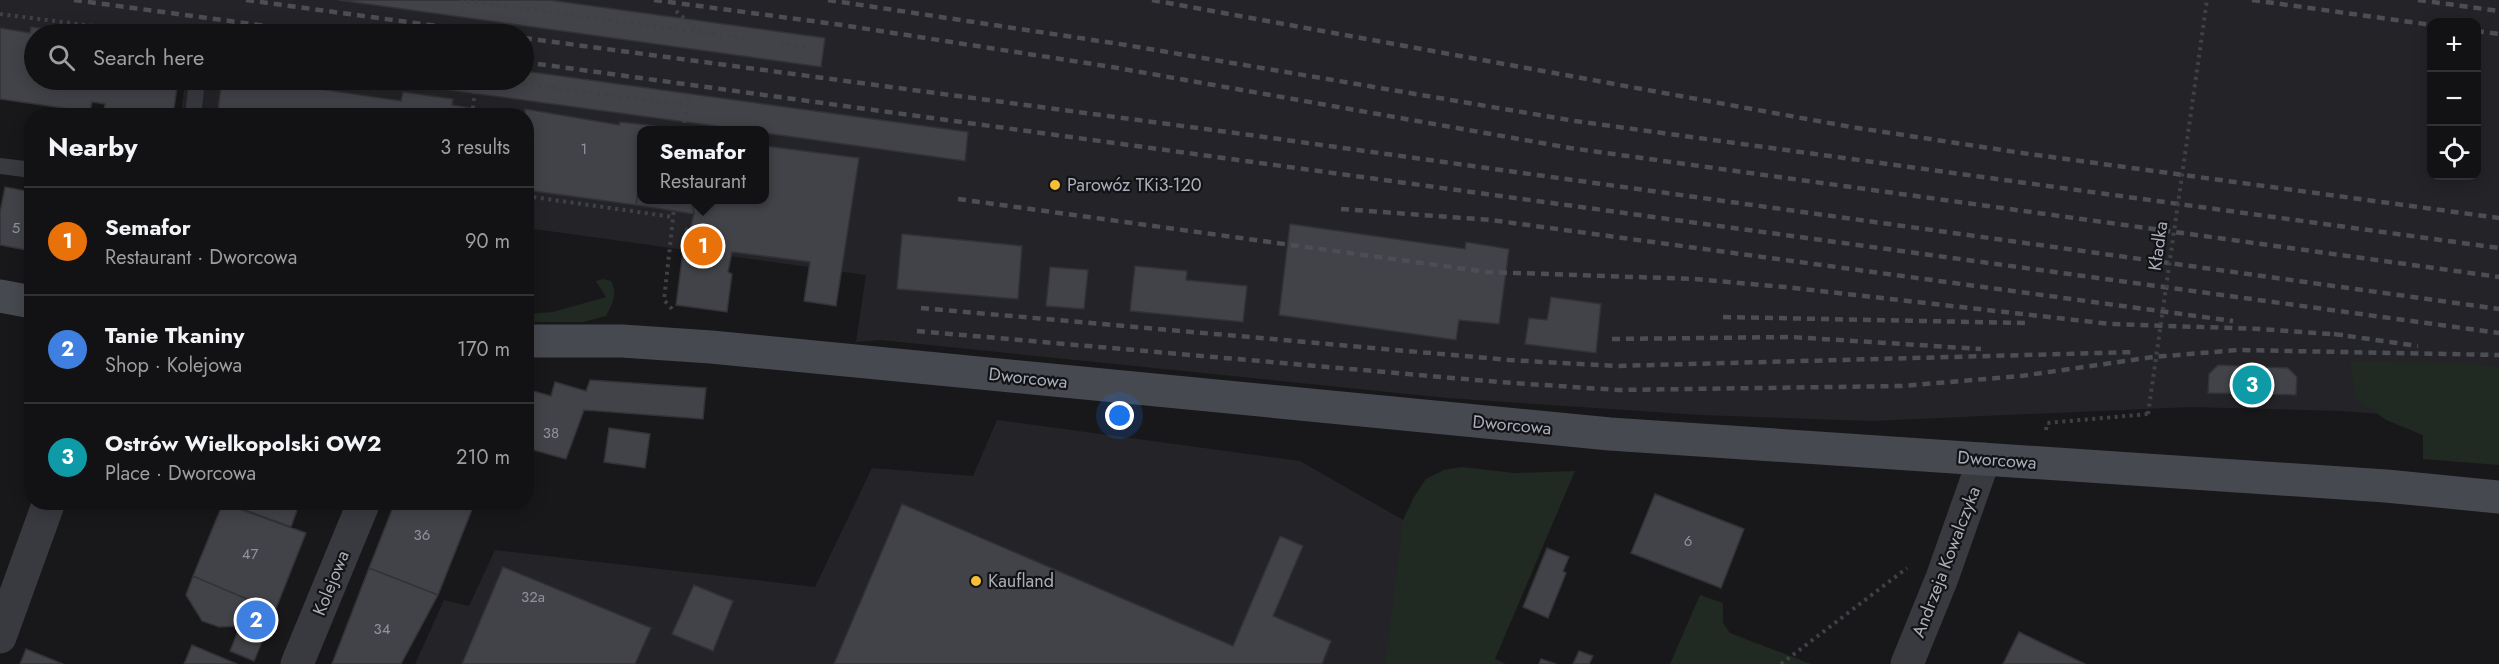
<!DOCTYPE html>
<meta charset="utf-8">
<style>
:root{--surface:#121214;--page:#1f2022;--text:#f1f3f6;--muted:#9c9ea0;--line:#313234;--accent:#0b8043}
body{margin:0;font-family:Jost,sans-serif;background:var(--page);color:var(--text)}
.controls{position:absolute;right:18px;top:18px;display:grid;overflow:hidden;border-radius:12px;box-shadow:0 3px 15px #0003}
.controls button{width:54px;height:54px;display:grid;place-items:center;padding:0;border:0;border-bottom:2px solid var(--line);background:var(--surface);color:var(--text);font:30px sans-serif}
.you{position:absolute;left:1120px;top:416px;width:21px;height:21px;margin:-15px;border:4px solid #fff;border-radius:50%;background:#1a73e8;box-shadow:0 0 0 9px #1a73e833}
.badge{display:grid;place-items:center;width:39px;height:39px;border-radius:50%;background:var(--accent);color:#fff;font-size:20px;font-weight:700}
.pin{position:absolute;translate:-50% -50%;border:3px solid #fff;box-shadow:0 2px 6px #0006}
.popup{position:absolute;left:637px;top:126px;width:132px;height:78px;box-sizing:border-box;display:grid;place-content:center;border-radius:12px;background:var(--surface);filter:drop-shadow(0 2px 4px #0005);font-size:20px;white-space:nowrap;color:var(--muted)}
.popup b{font-size:22px;color:var(--text)}
.popup::after{content:'';position:absolute;left:50%;top:100%;margin-left:-12px;border:12px solid transparent;border-top-color:var(--surface)}
.list{margin:0;padding:0;list-style:none}
h2{display:flex;justify-content:space-between;align-items:center;height:78px;margin:0;padding:0 24px;font-size:26px}
h2 small{font-size:20px;font-weight:400;color:var(--muted)}
.list li{display:grid;grid-template-columns:39px 1fr auto;gap:18px;align-items:center;box-sizing:border-box;height:108px;padding:0 24px;border-top:2px solid var(--line)}
.list b{display:block;font-size:22px;white-space:nowrap}
.list p{margin:0;font-size:20px;white-space:nowrap;color:var(--muted)}
.list em{font-size:20px;font-style:normal;color:var(--muted)}
.icon{flex:none;width:33px;height:33px;fill:none;stroke:currentColor;stroke-width:2;stroke-linecap:round;stroke-linejoin:round}
.map{position:relative;flex:none;width:2499px;height:664px;overflow:hidden}
.search{position:absolute;background:var(--surface);box-shadow:0 3px 15px #0003;left:24px;top:24px;width:510px;height:66px;display:flex;align-items:center;gap:15px;box-sizing:border-box;padding:0 21px;border-radius:33px;color:var(--muted);font-size:22px}
.panel{position:absolute;background:var(--surface);box-shadow:0 3px 15px #0003;left:24px;top:108px;width:510px;height:402px;border-radius:24px}
.map>svg:first-child{display:block}
</style>
<div class="map">
<svg width="2499" height="664" viewBox="0 0 2499 664">
<rect width="100%" height="100%" fill="#18181b"/>
<path fill="#242428" fill-rule="evenodd" d="M 0,0 L 2499,0 L 2499,422 L 2340,411 L 2191,407 L 1871,421 L 1700,415 L 1447,398 L 880,340 L 856,342 L 866,275 L 527,228 L 526,116 L 181,115 L 185,80 L 524,80 L 524,34 L 34,34 L 34,43 L 0,39 ZM 2432,22 L 2476,22 L 2476,176 L 2432,176 ZM 642,130 L 765,130 L 765,200 L 642,200 Z
M 997,420 L 1300,461 L 1403,520 L 1416,539 L 1392,664 L 415,664 L 444,600 L 469,606 L 495,550 L 815,587 L 872,468 L 973,476 Z"/>
<path fill="#202922" d="M 603,279 L 611,281 C 618,294 612,304 606,316 L 583,322 L 527,322 L 527,314 L 553,312 L 606,297 L 596,281 Z
M 2350,361 L 2476,364 L 2499,367 L 2499,465 L 2423,459 L 2423,435 L 2386,420 L 2356,398 Z
M 1462,467 L 1514,473 L 1575,471 L 1495,659 L 1506,664 L 1385,664 L 1403,520 L 1414,497 L 1426,479 L 1444,470 Z
M 1700,595 L 1723,603 L 1723,623 L 1730,633 L 1811,664 L 1670,664 Z"/>
<path fill="#424348" stroke="#323237" stroke-width="1.5" d="M 338,0 L 549,0 L 825,38 L 821,67 Z
M 200,26 L 258,34 L 198,34 Z
M 31,27 L 85,34 L 34,34 L 34,80 L 178,80 L 173,116 L 103,116 L 105,104 L 92,102 L 90,112 L 0,99 L 0,28 L 30,33 Z
M 524,71 L 968,132 L 965,161 L 765,133 L 765,130 L 745,130 L 374,80 L 524,80 Z
M 222,80 L 259,80 L 401,101 L 403,92 L 453,99 L 452,105 L 521,116 L 217,116 Z
M 525,109 L 619,125 L 620,122 L 648,125 L 647,130 L 642,130 L 642,167 L 636,205 L 526,190 Z
M 648,125 L 674,130 L 647,130 Z
M 765,146 L 859,158 L 836,306 L 804,301 L 810,262 L 732,252 L 728,272 L 732,274 L 727,312 L 676,305 L 686,228 L 690,229 L 694,214 L 692,200 L 765,200 Z
M 642,167 L 642,200 L 692,200 L 694,214 L 636,205 Z
M 5,187 L 32,192 L 32,251 L 0,245 L 0,212 Z
M 1290,224 L 1465,249 L 1466,242 L 1509,249 L 1499,324 L 1459,320 L 1456,340 L 1279,315 Z
M 902,234 L 1022,246 L 1018,299 L 897,289 Z
M 1135,266 L 1187,271 L 1186,280 L 1247,286 L 1243,322 L 1130,311 Z
M 1050,267 L 1088,270 L 1084,309 L 1046,306 Z
M 1551,297 L 1601,304 L 1596,353 L 1525,344 L 1529,318 L 1547,320 Z
M 2218,365 L 2288,368 L 2297,377 L 2296,395 L 2208,393 L 2209,374 Z
M 590,380 L 706,388 L 703,419 L 584,410 L 566,459 L 526,448 L 526,389 L 551,396 L 555,382 L 586,391 Z
M 609,428 L 650,434 L 645,468 L 604,462 Z
M 1655,494 L 1744,529 L 1721,588 L 1631,553 Z
M 223,502 L 300,502 L 291,527 Z
M 395,502 L 475,502 L 438,595 L 369,568 Z
M 223,503 L 306,533 L 275,611 L 193,576 Z
M 902,504 L 1233,646 L 1280,536 L 1303,546 L 1273,616 L 1331,641 L 1322,664 L 834,664 Z
M 1547,548 L 1569,557 L 1563,571 L 1566,573 L 1548,618 L 1523,607 Z
M 503,567 L 651,628 L 635,664 L 462,664 Z
M 369,568 L 438,595 L 401,664 L 332,664 Z
M 193,576 L 275,611 L 254,661 L 230,651 L 240,626 L 219,627 L 202,621 L 186,595 Z
M 694,585 L 733,601 L 713,651 L 672,634 Z
M 2019,632 L 2085,664 L 2003,664 Z
M 192,645 L 237,664 L 184,664 Z
M 26,649 L 63,664 L 20,664 Z
M 1579,651 L 1593,656 L 1589,664 L 1573,664 Z
M 1541,659 L 1556,664 L 1539,664 Z"/>
<g fill="none" stroke-linecap="round" stroke-linejoin="round">
<path stroke="#3f4147" stroke-width="4" stroke-dasharray="3 4.5" stroke-linecap="butt" d="M 460,0 L 745,38
M 676,11 L 699,31
M 0,14 L 156,34
M 780,43 L 809,47
M 493,80 L 687,105
M 472,116 L 476,80
M 683,130 L 689,93
M 526,196 L 673,217
M 672,309 L 664,300 L 675,200
M 2046,430 L 2047,423 L 2148,414
M 1781,664 L 1907,568"/>
<path stroke="#393a40" stroke-width="16" d="M 193,116 L 197,80
M 0,166 L 32,170"/>
<path stroke="#393a40" stroke-width="33" d="M 0,637 L 49,502
M 297,664 L 364,502
M 1907,664 L 1942,578 L 1984,459"/>
<path stroke="#474950" stroke-width="33" d="M 0,296 L 32,302
M 526,341 L 622,341 L 711,347 L 1610,434 L 2386,486 L 2499,497"/>
<path stroke="#4c4e55" stroke-width="4.5" stroke-dasharray="8 6" stroke-linecap="butt" d="M 74,0 L 326,34
M 246,0 L 496,34
M 654,0 L 842,25 L 1112,67 L 1570,148 L 2499,277
M 828,0 L 1126,45 L 1575,121 L 2499,248
M 1152,0 L 1851,127 L 2022,153 L 2499,218
M 2252,0 L 2432,25
M 2418,0 L 2499,11
M 2476,31 L 2499,34
M 524,38 L 1250,135 L 2499,309
M 524,62 L 2499,333
M 958,199 L 1487,272 L 1695,279 L 1785,287 L 2110,324 L 2261,329 L 2343,335
M 1341,209 L 1491,220 L 2233,321
M 921,308 L 1509,360 L 1616,366 L 2136,352
M 1723,317 L 2025,323
M 917,331 L 1499,382 L 1618,390 L 1902,386 L 2021,376 L 2153,357 L 2238,350 L 2499,355
M 2334,334 L 2418,346
M 1612,339 L 1792,337 L 1981,349"/>
<path stroke="#3f4147" stroke-width="4" stroke-dasharray="3 4.5" stroke-linecap="butt" d="M 2148,414 L 2207,0"/>
</g>
<g fill="#f5bf36" stroke="#131316" stroke-width="2">
<circle cx="1055" cy="185" r="6"/>
<circle cx="976" cy="581" r="6"/>
</g>
<g text-anchor="middle" dominant-baseline="central" stroke-width="4.5" stroke-linejoin="round" paint-order="stroke">
<g font-size="15" fill="#90939e">
<text x="584" y="149">1</text>
<text x="16" y="228">5</text>
<text x="551" y="433">38</text>
<text x="422" y="535">36</text>
<text x="1688" y="541">6</text>
<text x="250" y="554">47</text>
<text x="533" y="597">32a</text>
<text x="382" y="629">34</text>
</g>
<g font-size="18" fill="#aaaeba" stroke="#131316" text-anchor="start">
<text x="1067" y="185">Parowóz TKi3-120</text>
<text x="988" y="581">Kaufland</text>
</g>
<g font-size="18" fill="#aaaeba" stroke="#131316">
<text transform="translate(2158 246) rotate(-82)">Kładka</text>
<text transform="translate(1028 378) rotate(6)">Dworcowa</text>
<text transform="translate(1512 425) rotate(5)">Dworcowa</text>
<text transform="translate(1997 460) rotate(4)">Dworcowa</text>
<text transform="translate(1946 562) rotate(-69)">Andrzeja Kowalczyka</text>
<text transform="translate(331 583) rotate(-68)">Kolejowa</text>
</g>
</g>
</svg>
<div class="controls">
<button>+</button>
<button>−</button>
<button><svg class="icon" aria-label="locate" viewBox="0 0 24 24"><circle cx="12" cy="12" r="6"/><path d="M12 2v4M12 18v4M2 12h4M18 12h4"/></svg></button>
</div>
<div class="you"></div>
<div class="pin badge" style="left:703px;top:246px;background:#e8710a">1</div>
<div class="popup"><b>Semafor</b>Restaurant</div>
<div class="pin badge" style="left:256px;top:620px;background:#3f7fe0">2</div>
<div class="pin badge" style="left:2252px;top:385px;background:#0f9aa8">3</div>
<div class="search"><svg class="icon" aria-label="search" viewBox="0 0 24 24"><circle cx="10" cy="10" r="6"/><path d="M15 15l6 6"/></svg>Search here</div>
<section class="panel">
<h2>Nearby<small>3 results</small></h2>
<ul class="list">
<li><span class="badge" style="background:#e8710a">1</span><div><b>Semafor</b><p>Restaurant · Dworcowa</p></div><em>90 m</em></li>
<li><span class="badge" style="background:#3f7fe0">2</span><div><b>Tanie Tkaniny</b><p>Shop · Kolejowa</p></div><em>170 m</em></li>
<li><span class="badge" style="background:#0f9aa8">3</span><div><b>Ostrów Wielkopolski OW2</b><p>Place · Dworcowa</p></div><em>210 m</em></li>
</ul>
</section>
</div>
